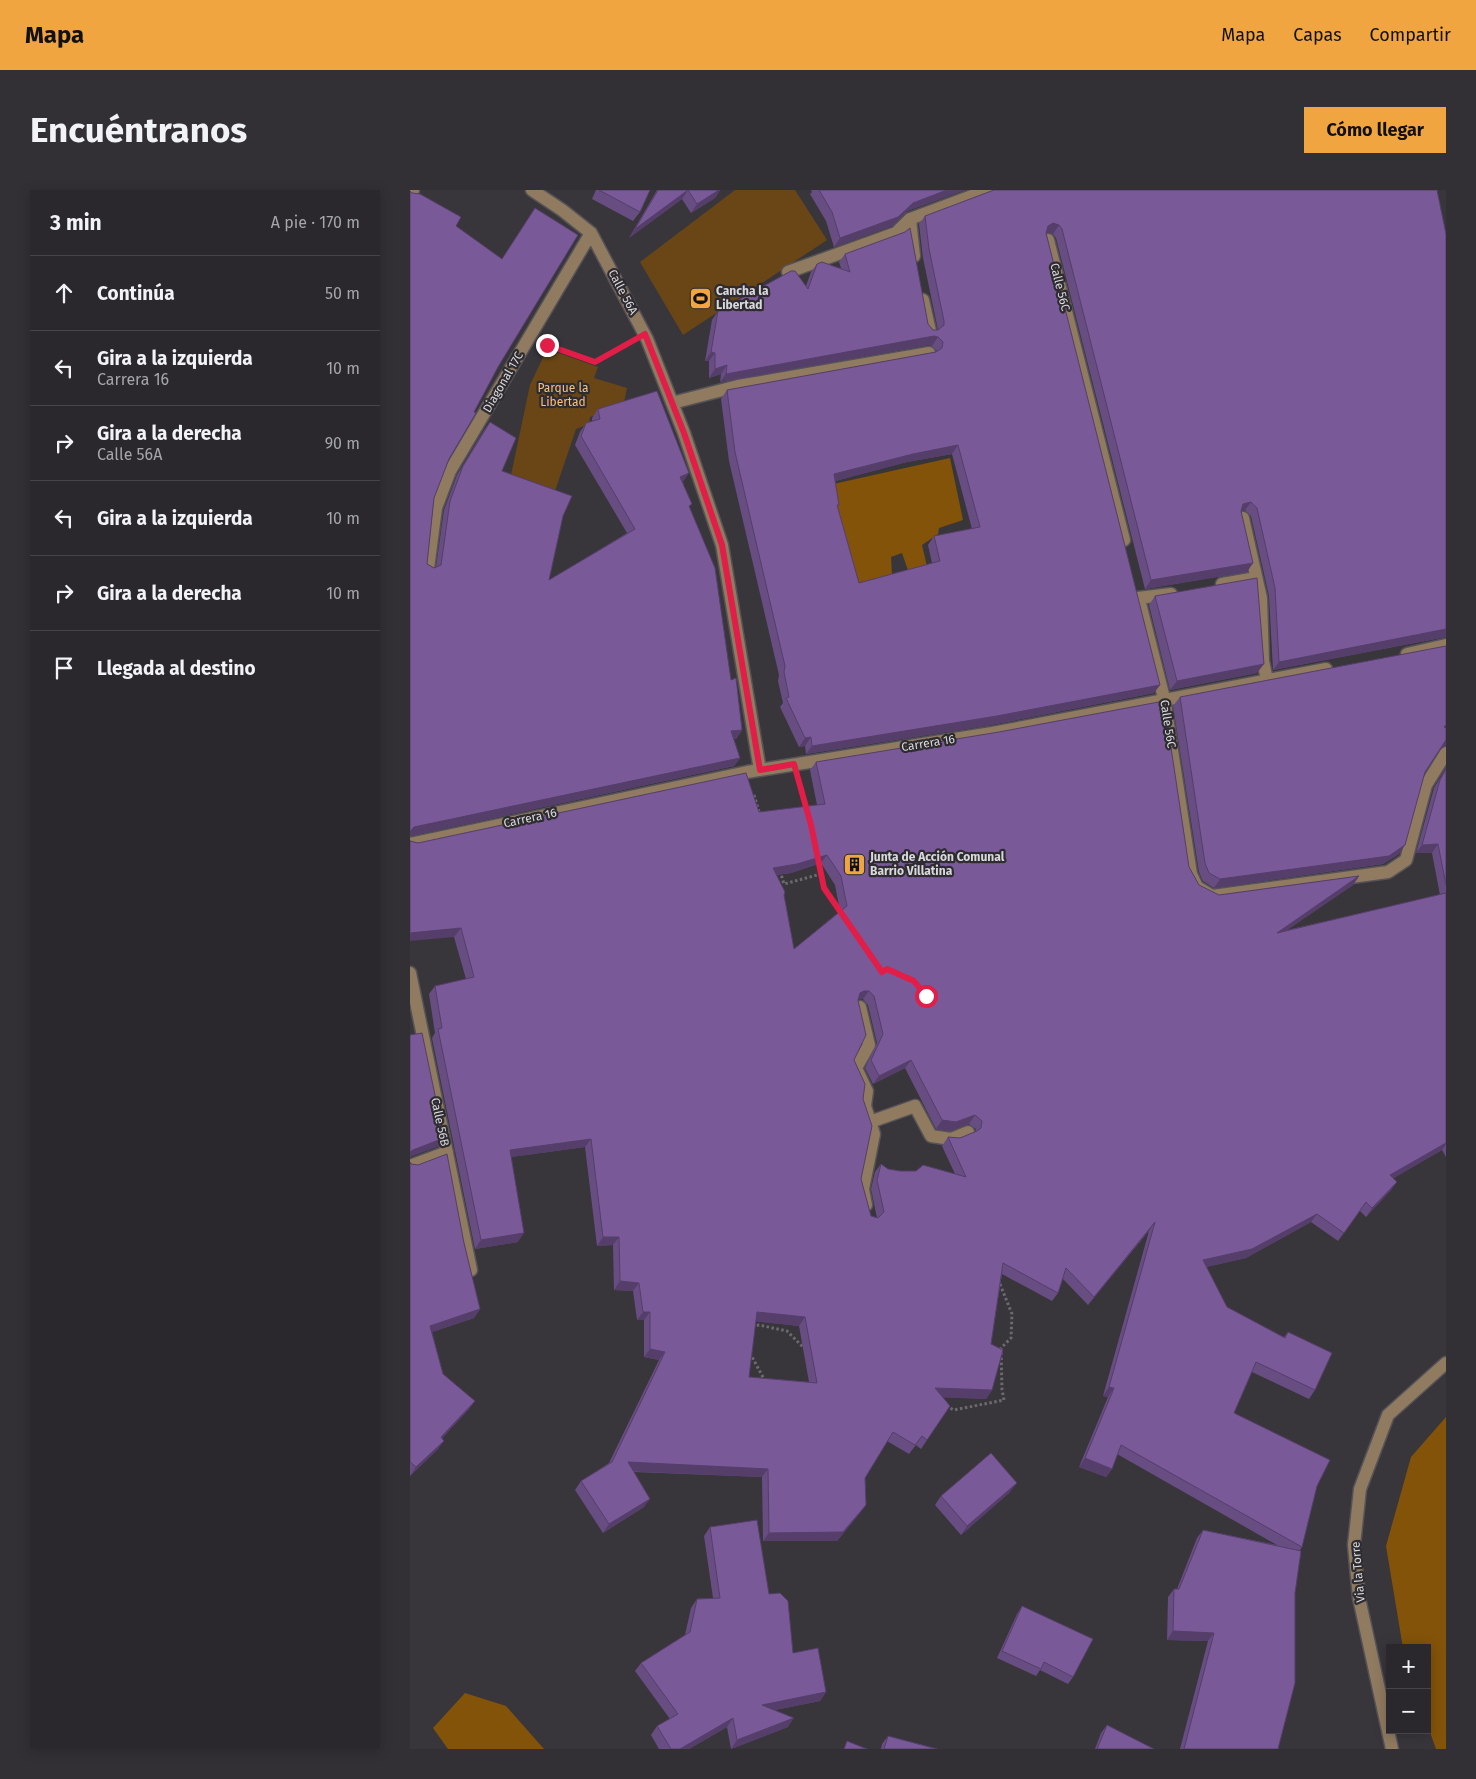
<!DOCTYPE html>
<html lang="es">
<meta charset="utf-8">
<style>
:root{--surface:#2a282c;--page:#323034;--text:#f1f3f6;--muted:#a5a6a9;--line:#464448;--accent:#f1a540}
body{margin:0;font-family:"Fira Sans",sans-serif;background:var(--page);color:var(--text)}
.controls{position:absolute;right:15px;bottom:15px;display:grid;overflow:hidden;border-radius:0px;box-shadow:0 2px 12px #0003}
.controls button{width:45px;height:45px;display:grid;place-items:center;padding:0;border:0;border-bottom:1px solid var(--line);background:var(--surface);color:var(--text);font:25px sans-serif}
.stop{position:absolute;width:15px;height:15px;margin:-11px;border:4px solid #e11d48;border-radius:50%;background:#fff}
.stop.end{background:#e11d48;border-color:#fff;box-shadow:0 1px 5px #0008}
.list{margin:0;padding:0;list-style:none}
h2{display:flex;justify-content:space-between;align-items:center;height:65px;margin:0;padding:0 20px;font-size:21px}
h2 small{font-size:16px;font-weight:400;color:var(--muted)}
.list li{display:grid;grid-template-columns:32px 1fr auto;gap:15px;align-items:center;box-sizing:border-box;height:75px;padding:0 20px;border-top:1px solid var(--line)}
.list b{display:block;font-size:19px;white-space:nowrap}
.list p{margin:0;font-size:16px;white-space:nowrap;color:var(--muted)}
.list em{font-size:16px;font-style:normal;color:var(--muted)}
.icon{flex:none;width:28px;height:28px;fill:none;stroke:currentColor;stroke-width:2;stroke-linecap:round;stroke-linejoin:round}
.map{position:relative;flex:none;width:1036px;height:1559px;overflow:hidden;border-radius:0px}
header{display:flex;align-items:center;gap:30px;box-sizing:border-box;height:70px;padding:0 25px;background:var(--accent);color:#111}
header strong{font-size:24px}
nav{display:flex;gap:28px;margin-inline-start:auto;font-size:18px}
.intro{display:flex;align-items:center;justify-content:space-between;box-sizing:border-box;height:120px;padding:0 30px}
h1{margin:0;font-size:35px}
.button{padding:12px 22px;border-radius:0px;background:var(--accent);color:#111;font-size:18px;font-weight:700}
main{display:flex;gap:30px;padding:0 30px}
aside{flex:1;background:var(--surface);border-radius:0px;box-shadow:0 2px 12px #0003}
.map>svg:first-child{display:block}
</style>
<header>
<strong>Mapa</strong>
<nav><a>Mapa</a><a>Capas</a><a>Compartir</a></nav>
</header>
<div class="intro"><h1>Encuéntranos</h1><a class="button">Cómo llegar</a></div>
<main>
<aside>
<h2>3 min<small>A pie · 170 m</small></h2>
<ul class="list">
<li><svg class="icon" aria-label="ahead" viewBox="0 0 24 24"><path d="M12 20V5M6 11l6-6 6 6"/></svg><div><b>Continúa</b></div><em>50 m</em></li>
<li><svg class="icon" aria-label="left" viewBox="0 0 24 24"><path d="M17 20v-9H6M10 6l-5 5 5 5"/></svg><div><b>Gira a la izquierda</b><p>Carrera 16</p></div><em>10 m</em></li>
<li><svg class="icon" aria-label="right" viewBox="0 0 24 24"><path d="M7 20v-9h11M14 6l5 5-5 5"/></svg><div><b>Gira a la derecha</b><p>Calle 56A</p></div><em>90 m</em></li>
<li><svg class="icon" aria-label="left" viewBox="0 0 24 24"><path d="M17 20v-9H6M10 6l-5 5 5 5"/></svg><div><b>Gira a la izquierda</b></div><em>10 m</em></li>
<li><svg class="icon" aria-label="right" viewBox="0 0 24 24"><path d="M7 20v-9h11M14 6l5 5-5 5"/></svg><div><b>Gira a la derecha</b></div><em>10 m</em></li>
<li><svg class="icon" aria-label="arrive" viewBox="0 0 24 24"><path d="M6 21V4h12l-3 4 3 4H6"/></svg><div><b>Llegada al destino</b></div></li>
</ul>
</aside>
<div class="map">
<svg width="1036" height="1559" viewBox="0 0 1036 1559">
<rect width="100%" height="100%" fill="#38363b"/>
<path fill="#6a4616" d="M 325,0 L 385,0 L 417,50 L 273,145 L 230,72 Z
M 137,159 L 188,177 L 184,188 L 217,198 L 213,216 L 180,227 L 179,234 L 166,239 L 144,304 L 101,285 L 120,195 Z"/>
<path fill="#835309" d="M 540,268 L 553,330 L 529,338 L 528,344 L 512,355 L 531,436 L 510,415 L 492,363 L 481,367 L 482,385 L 438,400 L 419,295 Z
M 1036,1227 L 1036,1559 L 1026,1559 L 1017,1534 L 1017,1458 L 993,1458 L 976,1356 L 1001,1267 Z
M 55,1503 L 96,1516 L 134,1559 L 38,1559 L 23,1538 Z"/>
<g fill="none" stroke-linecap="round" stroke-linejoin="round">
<defs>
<path id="minor" d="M 122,0 L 152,20 L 181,43 L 237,149 L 274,243 L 312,355 L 350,580
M 0,5 L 3,0
M 500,29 L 504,66
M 638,50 L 714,350
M 378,82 L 486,43 L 500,29 L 578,0
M 513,110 L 520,141
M 262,213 L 328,196 L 519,163
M 833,328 L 851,408 L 853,471 L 857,490
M 18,379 L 26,318 L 40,281 L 181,43
M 812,394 L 846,388
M 728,408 L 761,404
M 730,413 L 754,508 L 781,684 L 787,697 L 802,706 L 978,682 L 996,670 L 1016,595 L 1036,563
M 997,464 L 1036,455
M 0,654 L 337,582 L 582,543 L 916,479
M 0,783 L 61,1080
M 450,817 L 459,855 L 446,878 L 457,901 L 455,916 L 464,944 L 453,999 L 456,1015
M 460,932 L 505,916 L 521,946 L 541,949 L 558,942
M 0,976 L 37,962
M 982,1559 L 949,1408 L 944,1355 L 950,1299 L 978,1225 L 1036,1173"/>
</defs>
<use href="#minor" stroke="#555358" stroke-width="15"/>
<path stroke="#6c6a6f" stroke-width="3" stroke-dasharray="2.5 2.5" stroke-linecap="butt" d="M 143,157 L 185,173 L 212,157
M 391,599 L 397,619
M 344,605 L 350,625
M 408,671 L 414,698 L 432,724
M 370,681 L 374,694 L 411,684
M 342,1137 L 349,1135 L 377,1141 L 395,1159
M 340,1163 L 355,1191
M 536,1216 L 544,1220 L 594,1210 L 592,1200 L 591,1158 L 601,1148 L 602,1124 L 590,1094"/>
<use href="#minor" stroke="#907a60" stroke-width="12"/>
</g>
<path fill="#684d83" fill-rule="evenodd" d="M 186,0 L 240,0 L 230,22 L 223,31 L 182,9 Z
M 247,0 L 310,0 L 305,8 L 281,23 L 272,9 L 219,48 Z
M 401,0 L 555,0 L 497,21 L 482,36 L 424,57 L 416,31 L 400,4 L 402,2 Z
M 0,1 L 2,3 L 46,36 L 92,69 L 125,18 L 88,177 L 39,269 L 24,308 L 17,374 L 24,378 L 26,377 L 34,320 L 47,285 L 74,240 L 80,232 L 92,281 L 153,326 L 139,390 L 217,343 L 165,255 L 170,242 L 176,233 L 182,231 L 182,228 L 188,219 L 273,292 L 280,318 L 321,490 L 332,540 L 326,549 L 324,549 L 330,568 L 324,576 L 0,646 Z
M 515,26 L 1036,44 L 1036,447 L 863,480 L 859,406 L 841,326 L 835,320 L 831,321 L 837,382 L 735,399 L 646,48 L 643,44 L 636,42 L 744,503 L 581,535 L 396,564 L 395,556 L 389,557 L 370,517 L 373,513 L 368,491 L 369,485 L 319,271 L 311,209 L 317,200 L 526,162 L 527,161 L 522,156 L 518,155 L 310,192 L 311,184 L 299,188 L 299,171 L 295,171 L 302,130 L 308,121 L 396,96 L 401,82 L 407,74 L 431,78 L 429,72 L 435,64 L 518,134 L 523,140 L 528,140 L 513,68 L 509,34 ZM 542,264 L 562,339 L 524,346 L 518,355 L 522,373 L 449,393 L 428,317 L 425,291 L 497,272 Z
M 745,406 L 847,483 L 760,500 L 739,415 Z
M 770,507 L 1035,538 L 1036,556 L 1030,558 L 1015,582 L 989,664 L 973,674 L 804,698 L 793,691 L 789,682 L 763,516 Z
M 406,572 L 779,677 L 789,695 L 809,705 L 949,686 L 943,695 L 877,740 L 1030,705 L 1022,663 L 1006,663 L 1024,598 L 1036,578 L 1036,967 L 1032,960 L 983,988 L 981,1000 L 956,1027 L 950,1021 L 928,1051 L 901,1032 L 836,1068 L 796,1077 L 817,1117 L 874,1147 L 878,1142 L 905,1200 L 899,1209 L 842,1182 L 824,1223 L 907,1296 L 892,1357 L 890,1360 L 885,1403 L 868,1559 L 770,1559 L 798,1451 L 757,1450 L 758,1407 L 764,1399 L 767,1399 L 787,1348 L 793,1340 L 867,1355 L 707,1264 L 702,1279 L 696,1287 L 669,1277 L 698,1207 L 693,1206 L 739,1041 L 678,1115 L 653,1089 L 648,1103 L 642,1111 L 592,1084 L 581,1154 L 582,1200 L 576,1209 L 533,1207 L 540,1216 L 511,1259 L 506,1255 L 499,1264 L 477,1251 L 455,1288 L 456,1315 L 450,1323 L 427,1351 L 353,1351 L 352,1287 L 224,1282 L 234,1317 L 193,1343 L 165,1300 L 171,1291 L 199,1273 L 249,1170 L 234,1167 L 234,1130 L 227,1130 L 223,1101 L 204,1100 L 203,1055 L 187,1056 L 175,957 L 101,967 L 108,1052 L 65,1059 L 22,848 L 25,843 L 19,804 L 25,796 L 56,789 L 44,747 L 0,651 L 8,653 L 349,622 L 407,615 L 400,580 ZM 411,673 L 425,695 L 430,721 L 384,759 L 374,705 L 367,685 L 381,683 ZM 448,809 L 453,809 L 458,815 L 467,853 L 455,878 L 463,894 L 495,878 L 526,939 L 540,941 L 559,934 L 566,939 L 565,942 L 550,948 L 538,947 L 532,956 L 545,984 L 490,981 L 478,979 L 471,974 L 465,982 L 461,999 L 467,1028 L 461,1026 L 451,989 L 453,909 L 444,870 ZM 346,1131 L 389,1136 L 399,1192 L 339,1187 Z
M 0,972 L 54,1053 L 70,1119 L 64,1128 L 22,1142 L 33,1184 L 65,1211 L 59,1219 L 32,1248 L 28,1259 L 0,1286 Z
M 600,1302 L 551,1345 L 525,1315 L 531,1306 Z
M 300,1337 L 359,1404 L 383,1463 L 416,1502 L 410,1511 L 365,1520 L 378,1537 L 321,1559 L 317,1537 L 279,1559 L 249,1559 L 241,1545 L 247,1536 L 260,1529 L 225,1481 L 231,1473 L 275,1445 L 281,1418 L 287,1409 L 303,1408 L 294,1346 Z
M 612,1416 L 663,1487 L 658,1494 L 630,1480 L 626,1486 L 587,1468 L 607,1424 Z
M 697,1535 L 744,1559 L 685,1559 L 691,1543 Z
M 478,1546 L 527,1559 L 471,1559 L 472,1554 Z"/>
<path fill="#553e6a" d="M 278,0 L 272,9 L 219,48 L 225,39 Z
M 309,0 L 310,0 L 305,8 L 281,23 L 287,14 Z
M 537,0 L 555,0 L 497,21 L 482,36 L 424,57 L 430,48 L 503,13 Z
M 643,33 L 649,35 L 643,44 L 636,42 L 638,36 Z
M 524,146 L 528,147 L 522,156 L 518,155 L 310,192 L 316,184 Z
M 301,162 L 305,163 L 299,171 L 295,171 Z
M 317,175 L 311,184 L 299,188 L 305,179 Z
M 548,255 L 542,264 L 497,272 L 418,293 L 424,284 L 503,264 Z
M 279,283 L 273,292 L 264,295 L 270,287 Z
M 841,312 L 835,320 L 827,322 L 833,314 Z
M 843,373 L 837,382 L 735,399 L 741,390 Z
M 1036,439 L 1036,447 L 863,480 L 869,472 Z
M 854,474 L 847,483 L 760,500 L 767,491 Z
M 750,495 L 744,503 L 581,535 L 396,564 L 402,556 Z
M 332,540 L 326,549 L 315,550 L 321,541 Z
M 401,547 L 395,556 L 389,557 L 395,548 Z
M 1035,550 L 1036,550 L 1036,556 L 1029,559 Z
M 330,568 L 324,576 L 0,646 L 0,642 L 4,637 Z
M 1028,654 L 1022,663 L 1006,663 L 1012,655 Z
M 995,655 L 989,664 L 973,674 L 804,698 L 810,689 Z
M 417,665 L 411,673 L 381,683 L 357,686 L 363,678 Z
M 949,686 L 943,695 L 861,751 L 867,743 Z
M 51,738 L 44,747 L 0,751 L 0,743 Z
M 454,801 L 459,801 L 453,809 L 448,809 L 450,803 Z
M 501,870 L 495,878 L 463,894 L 469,886 Z
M 565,925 L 559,934 L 540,941 L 526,939 L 532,930 Z
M 34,948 L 27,957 L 0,967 L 0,962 L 3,960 Z
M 181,949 L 175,957 L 94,968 L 100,960 Z
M 1036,953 L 1036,954 L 1032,960 L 974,994 L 980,985 Z
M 987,992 L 981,1000 L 956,1027 L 962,1018 Z
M 907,1024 L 901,1032 L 836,1068 L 787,1079 L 793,1070 Z
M 745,1032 L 739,1041 L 678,1115 L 684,1107 Z
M 114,1043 L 108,1052 L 65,1059 L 71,1050 Z
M 193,1047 L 209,1047 L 203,1055 L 187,1056 Z
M 210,1091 L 229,1093 L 223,1101 L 204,1100 Z
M 70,1119 L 64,1128 L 14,1145 L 20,1136 Z
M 233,1122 L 240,1122 L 234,1130 L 227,1130 Z
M 347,1122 L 395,1127 L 389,1136 L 341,1131 Z
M 240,1159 L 255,1162 L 249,1170 L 234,1167 Z
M 699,1197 L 704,1198 L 698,1207 L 693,1206 Z
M 525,1198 L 582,1200 L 576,1209 L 519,1207 Z
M 65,1211 L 59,1219 L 25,1256 L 31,1247 Z
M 34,1251 L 28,1259 L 0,1286 L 6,1277 Z
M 675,1268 L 702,1279 L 696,1287 L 669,1277 Z
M 218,1272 L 358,1279 L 352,1287 L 212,1281 Z
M 607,1293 L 600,1302 L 551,1345 L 557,1336 Z
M 240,1309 L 234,1317 L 193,1343 L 199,1334 Z
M 456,1315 L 450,1323 L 427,1351 L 353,1351 L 359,1343 Z
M 763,1441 L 804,1443 L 798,1451 L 757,1450 Z
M 416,1502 L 410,1511 L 346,1524 L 352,1515 Z
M 323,1528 L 317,1537 L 279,1559 L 270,1559 Z
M 384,1528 L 378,1537 L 321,1559 L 327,1550 Z"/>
<path fill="#795998" stroke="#553e6a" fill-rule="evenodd" d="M 189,0 L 240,0 L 230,22 Z
M 248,0 L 309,0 L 287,14 L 278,0 L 225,39 Z
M 409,0 L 537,0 L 503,13 L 488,27 L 430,48 L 422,22 Z
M 584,0 L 1027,0 L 1036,44 L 1036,439 L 869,472 L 865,398 L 847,318 L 841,312 L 833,314 L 831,321 L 843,373 L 741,390 L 652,39 L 649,35 L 643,33 L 638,36 L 636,43 L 750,495 L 587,526 L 402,556 L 401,547 L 395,548 L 376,508 L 379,507 L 374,482 L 375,476 L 325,262 L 317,200 L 526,162 L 532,158 L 533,152 L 528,147 L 524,146 L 316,184 L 317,175 L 305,179 L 305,163 L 301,162 L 308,121 L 381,81 L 385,81 L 398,99 L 407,74 L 412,72 L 440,82 L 435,64 L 495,42 L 500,38 L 518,134 L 523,140 L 528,140 L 534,135 L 534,131 L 519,59 L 515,26 ZM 548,255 L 570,337 L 524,346 L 530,371 L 449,393 L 427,315 L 429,315 L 424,284 L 503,264 Z
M 0,1 L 2,3 L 10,4 L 51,27 L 46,36 L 92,69 L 125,18 L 168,45 L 88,177 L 64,222 L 66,223 L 39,269 L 24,308 L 17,374 L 24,378 L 31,375 L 40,311 L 53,276 L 80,232 L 106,248 L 92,281 L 162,306 L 153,326 L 139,390 L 225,339 L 171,246 L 176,233 L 190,229 L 188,219 L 247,201 L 279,283 L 270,287 L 282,314 L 279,316 L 305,378 L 321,490 L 326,488 L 332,540 L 321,541 L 330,568 L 4,637 L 0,642 Z
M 847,388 L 854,474 L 767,491 L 745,406 Z
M 1036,456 L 1036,535 L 1034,537 L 1036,538 L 1036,550 L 1015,582 L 995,655 L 979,666 L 810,689 L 799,683 L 795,673 L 770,507 Z
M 754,511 L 779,677 L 789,695 L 809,705 L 949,686 L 867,743 L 1036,703 L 1036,953 L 980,985 L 987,992 L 962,1018 L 956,1012 L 934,1043 L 907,1024 L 842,1059 L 793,1070 L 817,1117 L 875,1148 L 878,1142 L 922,1163 L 905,1200 L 846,1172 L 824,1223 L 920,1270 L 907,1296 L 892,1357 L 711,1255 L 702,1279 L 675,1268 L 704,1198 L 699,1197 L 745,1032 L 684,1107 L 656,1078 L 648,1103 L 593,1073 L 581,1154 L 593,1160 L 582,1200 L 525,1198 L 540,1216 L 517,1250 L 512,1246 L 505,1255 L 483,1242 L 455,1288 L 456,1315 L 433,1342 L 359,1343 L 358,1279 L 218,1272 L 240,1309 L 199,1334 L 171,1291 L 202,1272 L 255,1162 L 240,1159 L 240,1122 L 233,1122 L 229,1093 L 210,1091 L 209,1047 L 193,1047 L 181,949 L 100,960 L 114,1043 L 71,1050 L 28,839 L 32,838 L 25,796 L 64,787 L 51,738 L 0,743 L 0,650 L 0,651 L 8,653 L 336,583 L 349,622 L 415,614 L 406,572 L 589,542 ZM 417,665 L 431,686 L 437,716 L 384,759 L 374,705 L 375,702 L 363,678 L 387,674 ZM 454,801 L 459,801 L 464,806 L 473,844 L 461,870 L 469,886 L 501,870 L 532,930 L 546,932 L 565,925 L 572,931 L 571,938 L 567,941 L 550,948 L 538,947 L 556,987 L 513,975 L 506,981 L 490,981 L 478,979 L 471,974 L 467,990 L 474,1022 L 468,1028 L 461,1026 L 451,989 L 462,936 L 453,909 L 455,894 L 444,870 L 456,845 L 448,810 L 450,803 ZM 347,1122 L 395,1127 L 407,1193 L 339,1187 Z
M 1036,579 L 1036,695 L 1028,654 L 1012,655 L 1030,590 Z
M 12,843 L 34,948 L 3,960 L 0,962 L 0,845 Z
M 37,964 L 54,1053 L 70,1119 L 20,1136 L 33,1184 L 65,1211 L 31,1247 L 34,1251 L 6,1277 L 0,1272 L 0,972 L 1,974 L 8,975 Z
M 581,1263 L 607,1293 L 557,1336 L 531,1306 Z
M 347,1330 L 359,1404 L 370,1403 L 378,1411 L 383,1463 L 408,1458 L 416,1502 L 352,1515 L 384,1528 L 327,1550 L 323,1528 L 270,1559 L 261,1559 L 247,1536 L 268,1524 L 231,1473 L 280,1442 L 287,1409 L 310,1408 L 300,1337 Z
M 793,1340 L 891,1361 L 885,1403 L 885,1493 L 868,1559 L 774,1559 L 804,1443 L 763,1441 L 764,1399 L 769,1399 Z
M 612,1416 L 683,1449 L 663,1487 L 634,1472 L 631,1479 L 592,1461 Z
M 697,1535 L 744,1559 L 687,1559 Z
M 478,1546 L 527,1559 L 474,1559 Z
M 437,1551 L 457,1559 L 434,1559 Z"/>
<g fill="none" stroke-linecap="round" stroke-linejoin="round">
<path stroke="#e11d48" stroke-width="6" d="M 137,155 L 185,172 L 235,144 L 274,243 L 312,355 L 350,580 L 384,574 L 401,635 L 414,698 L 472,782 L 477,779 L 504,791 L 516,806"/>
</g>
<defs>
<symbol id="stadium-square" viewBox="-11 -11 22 22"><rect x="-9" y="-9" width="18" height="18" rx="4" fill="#f1a540" stroke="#2e2c31"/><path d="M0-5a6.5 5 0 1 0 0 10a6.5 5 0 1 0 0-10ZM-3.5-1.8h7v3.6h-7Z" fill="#111"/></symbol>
<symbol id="building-square" viewBox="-11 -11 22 22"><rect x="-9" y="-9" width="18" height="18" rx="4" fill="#f1a540" stroke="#2e2c31"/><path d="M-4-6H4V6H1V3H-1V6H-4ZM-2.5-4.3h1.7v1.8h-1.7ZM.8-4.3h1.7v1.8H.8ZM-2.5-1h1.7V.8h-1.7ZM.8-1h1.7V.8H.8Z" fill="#111"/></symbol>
</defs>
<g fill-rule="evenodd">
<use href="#stadium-square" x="278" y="96" width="25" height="25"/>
<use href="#building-square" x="432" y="662" width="25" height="25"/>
</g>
<g text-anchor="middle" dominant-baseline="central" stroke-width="4.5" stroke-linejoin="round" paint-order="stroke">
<g font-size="12" fill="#d9d8db" stroke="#2e2c31">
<text transform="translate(650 97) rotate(76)">Calle 56C</text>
<text transform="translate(213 102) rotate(62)">Calle 56A</text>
<text transform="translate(93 192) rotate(-60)">Diagonal 17C</text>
<text transform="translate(758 534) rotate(81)">Calle 56C</text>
<text transform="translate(518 553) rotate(-9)">Carrera 16</text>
<text transform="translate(120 628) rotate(-12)">Carrera 16</text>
<text transform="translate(30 932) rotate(78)">Calle 56B</text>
<text transform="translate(948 1382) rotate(-95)">Via la Torre</text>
</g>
<g font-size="12" font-weight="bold" fill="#d9d8db" stroke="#2e2c31" text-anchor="start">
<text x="306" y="101">Cancha la<tspan x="306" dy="14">Libertad</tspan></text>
<text x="460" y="667">Junta de Acción Comunal<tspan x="460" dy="14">Barrio Villatina</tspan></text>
</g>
<g font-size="12" fill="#f9c07e" stroke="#2e2c31">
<text x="153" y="198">Parque la<tspan x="153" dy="14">Libertad</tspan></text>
</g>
</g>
</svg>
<div class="controls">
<button>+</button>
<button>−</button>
</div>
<div class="stop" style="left:516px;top:806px"></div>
<div class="stop end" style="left:137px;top:155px"></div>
</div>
</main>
